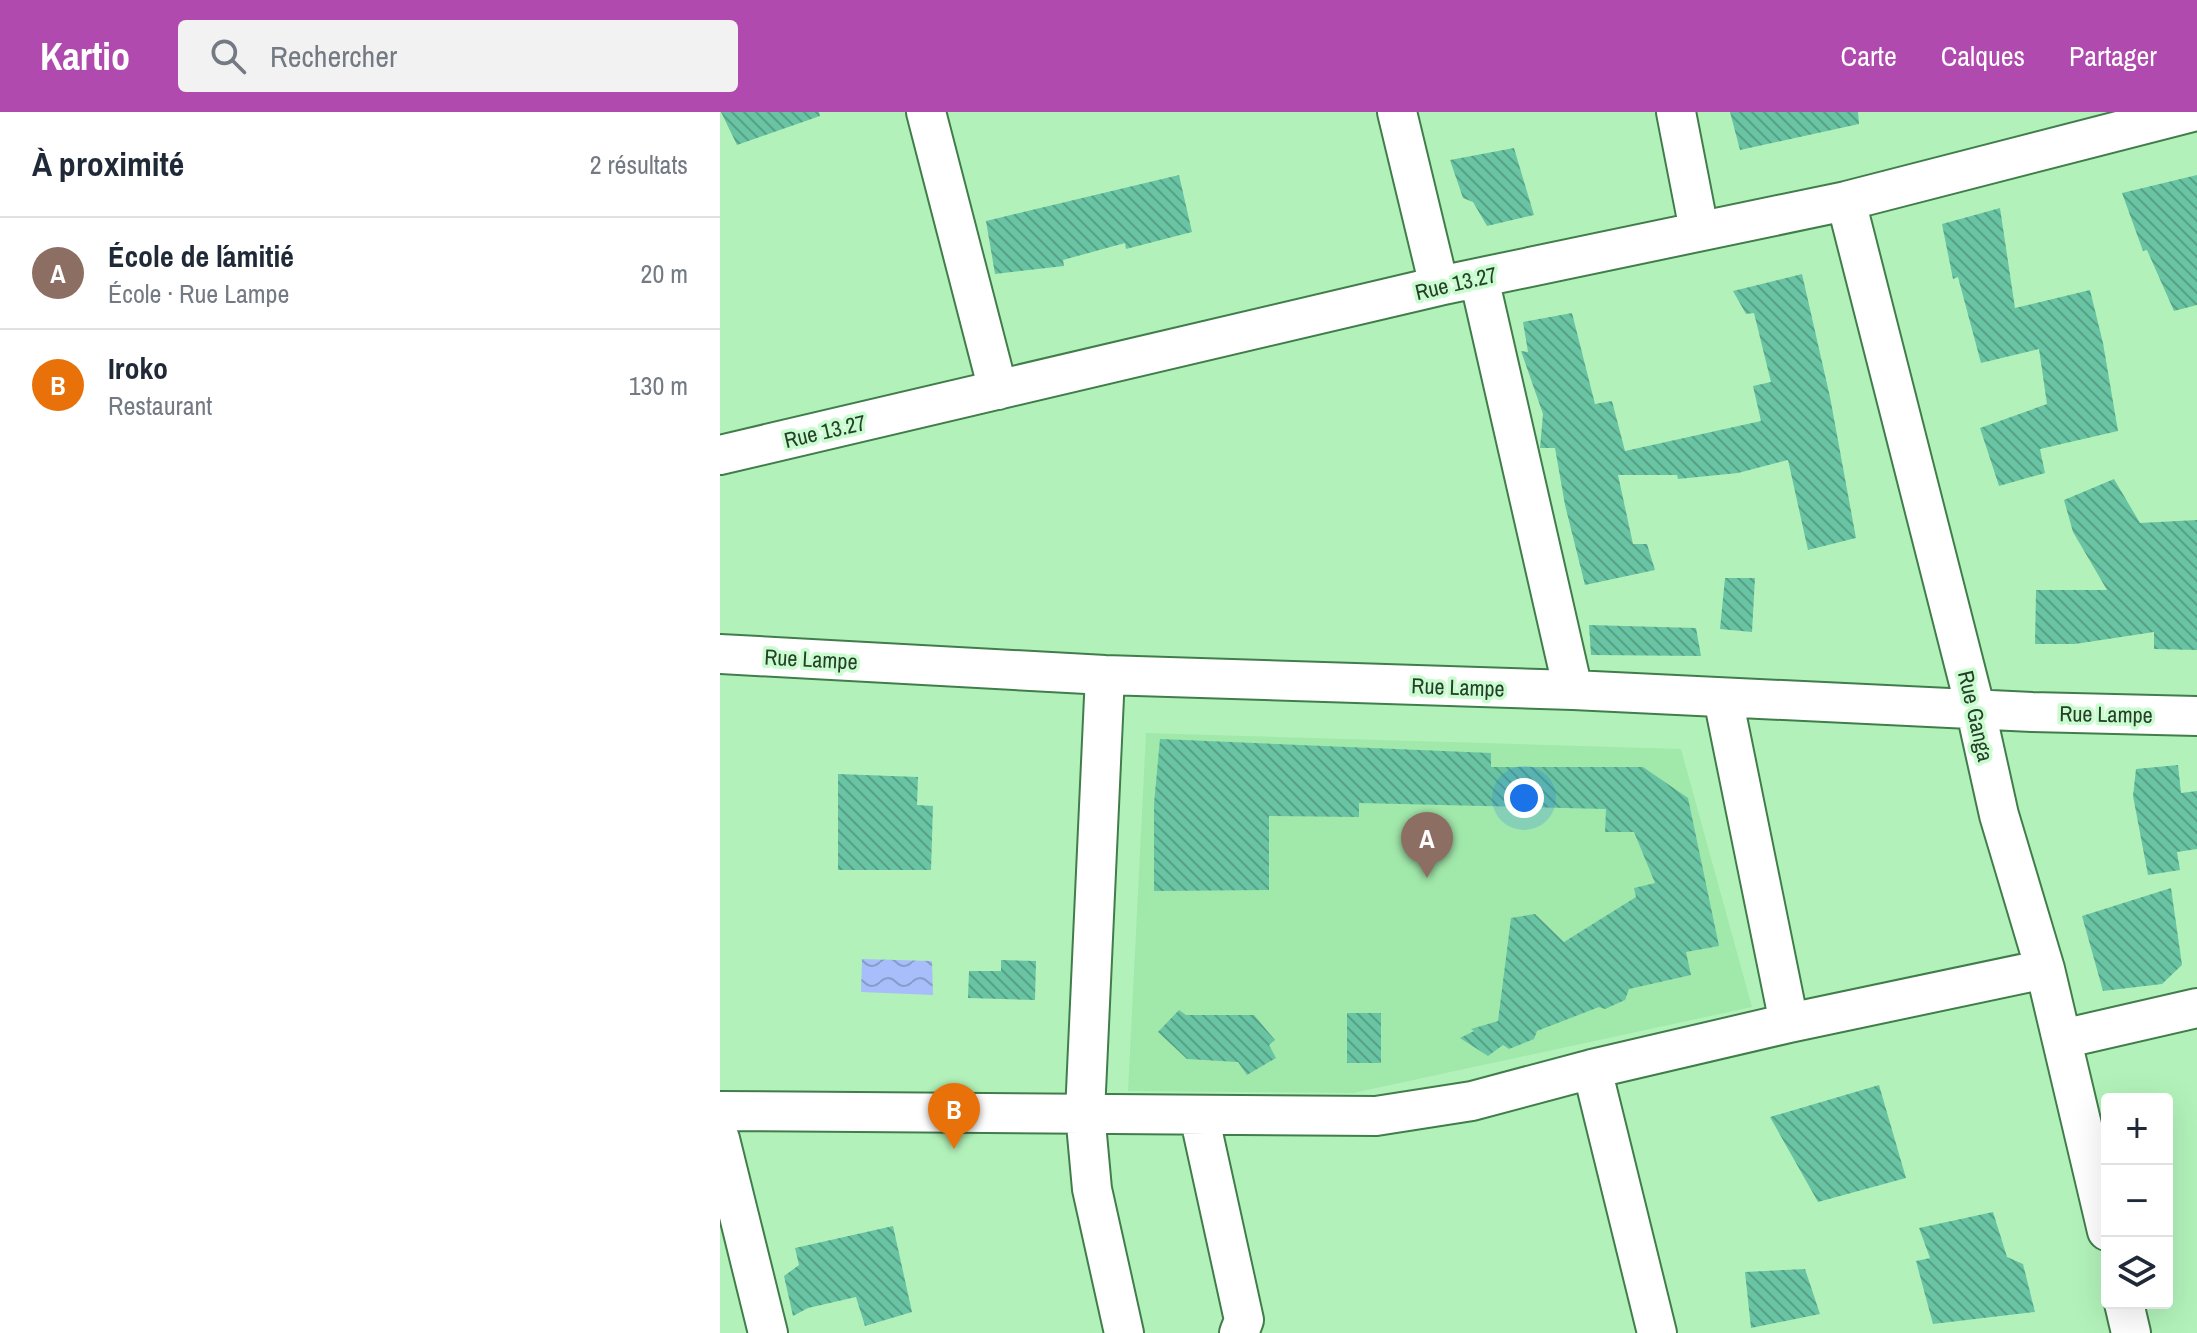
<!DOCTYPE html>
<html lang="fr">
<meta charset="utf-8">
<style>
:root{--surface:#fff;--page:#f2f2f3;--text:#1f2937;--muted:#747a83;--line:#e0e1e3;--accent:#b04aaf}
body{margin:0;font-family:"Archivo Narrow",sans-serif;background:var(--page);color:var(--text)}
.controls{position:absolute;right:24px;bottom:24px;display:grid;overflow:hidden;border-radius:8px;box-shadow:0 8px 32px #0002}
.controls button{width:72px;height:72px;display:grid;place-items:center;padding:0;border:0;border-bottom:2px solid var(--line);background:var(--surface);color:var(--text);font:40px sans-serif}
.you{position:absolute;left:804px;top:686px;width:28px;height:28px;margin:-20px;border:6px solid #fff;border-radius:50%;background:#1a73e8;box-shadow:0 0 0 12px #1a73e833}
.badge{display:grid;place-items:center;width:52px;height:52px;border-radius:50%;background:var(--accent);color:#fff;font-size:26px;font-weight:700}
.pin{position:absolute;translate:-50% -66px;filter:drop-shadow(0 2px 4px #0008)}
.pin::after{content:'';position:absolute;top:42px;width:28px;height:24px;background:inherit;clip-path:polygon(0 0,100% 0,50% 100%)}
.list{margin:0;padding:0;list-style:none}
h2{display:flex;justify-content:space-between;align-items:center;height:104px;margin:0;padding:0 32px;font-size:34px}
h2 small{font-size:26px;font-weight:400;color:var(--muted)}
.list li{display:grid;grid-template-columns:52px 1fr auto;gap:24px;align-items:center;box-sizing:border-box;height:112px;padding:0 32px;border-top:2px solid var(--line)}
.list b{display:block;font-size:30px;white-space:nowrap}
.list p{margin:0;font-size:26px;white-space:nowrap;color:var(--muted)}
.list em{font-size:26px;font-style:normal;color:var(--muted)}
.icon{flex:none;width:44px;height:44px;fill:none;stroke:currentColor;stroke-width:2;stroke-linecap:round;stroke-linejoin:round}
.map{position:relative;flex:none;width:1477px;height:1221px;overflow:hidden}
header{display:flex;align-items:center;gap:48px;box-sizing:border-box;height:112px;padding:0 40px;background:var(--accent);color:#fff}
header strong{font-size:38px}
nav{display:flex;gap:44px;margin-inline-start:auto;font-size:28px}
.search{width:560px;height:72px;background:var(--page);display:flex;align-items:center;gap:20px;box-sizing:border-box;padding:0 28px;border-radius:8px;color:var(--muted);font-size:30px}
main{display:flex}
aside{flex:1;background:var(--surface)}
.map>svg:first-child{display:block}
</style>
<header>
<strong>Kartio</strong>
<div class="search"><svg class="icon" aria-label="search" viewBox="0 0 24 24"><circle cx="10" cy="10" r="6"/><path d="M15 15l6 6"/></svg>Rechercher</div>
<nav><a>Carte</a><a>Calques</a><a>Partager</a></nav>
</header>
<main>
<aside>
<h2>À proximité<small>2 résultats</small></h2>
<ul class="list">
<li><span class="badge" style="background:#8d6e63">A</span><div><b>École de l´amitié</b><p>École · Rue Lampe</p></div><em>20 m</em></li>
<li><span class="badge" style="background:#e8710a">B</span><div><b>Iroko</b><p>Restaurant</p></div><em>130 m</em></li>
</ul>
</aside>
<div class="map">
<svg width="1477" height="1221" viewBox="0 0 1477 1221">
<defs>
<pattern id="water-waves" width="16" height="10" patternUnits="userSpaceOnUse" patternTransform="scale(2)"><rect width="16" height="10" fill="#a7befa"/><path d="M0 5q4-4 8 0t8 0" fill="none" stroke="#889cca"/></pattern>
<pattern id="building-back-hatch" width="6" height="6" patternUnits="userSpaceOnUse" patternTransform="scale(2)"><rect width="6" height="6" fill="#69c4a3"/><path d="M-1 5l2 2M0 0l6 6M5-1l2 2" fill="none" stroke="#56a185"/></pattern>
</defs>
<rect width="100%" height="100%" fill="#b2f2ba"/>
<path fill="#a1e8ab" d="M 426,621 L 961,637 L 1032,895 L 633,981 L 408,979 Z"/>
<path fill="url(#water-waves)" d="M 142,847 L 212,849 L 213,883 L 141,880 Z"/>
<path fill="url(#building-back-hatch)" d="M 1,0 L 99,0 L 100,4 L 17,33 Z
M 1010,0 L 1138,0 L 1139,12 L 1020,38 Z
M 794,36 L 814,103 L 767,114 L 753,90 L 743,86 L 730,48 Z
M 459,63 L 472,120 L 406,137 L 405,131 L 343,148 L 344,154 L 275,162 L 266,109 Z
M 1477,63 L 1477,193 L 1454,199 L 1427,138 L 1423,139 L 1402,81 Z
M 1280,96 L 1295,196 L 1370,178 L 1383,231 L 1398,319 L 1320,337 L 1325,361 L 1279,374 L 1260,316 L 1327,292 L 1319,237 L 1261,251 L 1238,165 L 1233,167 L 1222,112 Z
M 1082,162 L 1110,285 L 1136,426 L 1088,438 L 1068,348 L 1018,361 L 958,367 L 957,363 L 898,363 L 913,432 L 927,432 L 935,458 L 865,473 L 845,393 L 835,336 L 820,336 L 823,302 L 801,239 L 808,240 L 803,210 L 852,201 L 875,292 L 892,289 L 905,339 L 1041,309 L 1033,274 L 1051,270 L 1034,201 L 1026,202 L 1013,179 Z
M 1394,367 L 1420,411 L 1477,408 L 1477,538 L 1434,537 L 1434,520 L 1355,532 L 1315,532 L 1316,478 L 1387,478 L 1353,420 L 1344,388 Z
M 1005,466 L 1035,466 L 1032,520 L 1000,517 Z
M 869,513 L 976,516 L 981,544 L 871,543 Z
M 440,627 L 771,641 L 771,655 L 923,655 L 968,686 L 999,834 L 966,840 L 971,863 L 909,877 L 905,888 L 885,897 L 879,895 L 817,919 L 814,927 L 789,937 L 783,933 L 768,944 L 740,926 L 754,919 L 751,917 L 778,909 L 791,806 L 815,802 L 844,830 L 916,785 L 914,776 L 935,771 L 914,720 L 885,720 L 886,697 L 639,691 L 639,705 L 549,704 L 549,778 L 434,779 L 434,692 Z
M 1458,653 L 1461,681 L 1477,679 L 1477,737 L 1457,740 L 1460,758 L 1428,763 L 1413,684 L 1416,657 Z
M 118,662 L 198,665 L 197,693 L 213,694 L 211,758 L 118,758 Z
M 1451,776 L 1462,853 L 1442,872 L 1383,879 L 1362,804 Z
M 281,848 L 316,849 L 315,888 L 248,886 L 249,859 L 281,859 Z
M 459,898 L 466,903 L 534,903 L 555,928 L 549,933 L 556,946 L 527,963 L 518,950 L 467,947 L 438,920 Z
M 627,901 L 661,901 L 661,951 L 627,951 Z
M 1159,973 L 1186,1066 L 1098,1090 L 1050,1005 Z
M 1273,1100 L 1287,1145 L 1303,1152 L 1315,1200 L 1213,1212 L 1196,1149 L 1210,1146 L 1199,1116 Z
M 173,1114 L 192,1200 L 145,1214 L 136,1185 L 88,1196 L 73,1204 L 64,1164 L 79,1153 L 75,1136 Z
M 1085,1157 L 1100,1202 L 1031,1216 L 1025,1160 Z"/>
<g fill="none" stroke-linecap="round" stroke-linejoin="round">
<defs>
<path id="minor" d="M 206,0 L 278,278
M 677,0 L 719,174
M 956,0 L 979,118
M 1126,89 L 1255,595 L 1279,703 L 1325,857 L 1387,1119
M 759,166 L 853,578
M 0,343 L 719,174 L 1126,89 L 1472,0
M 0,542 L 385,563 L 853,578 L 1312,600 L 1477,604
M 385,563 L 365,1001 L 372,1077 L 404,1221
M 1003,586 L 1069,911
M 1342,927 L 1477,896
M 872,957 L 937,1221
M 0,999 L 656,1004 L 752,989 L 872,957 L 1069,911 L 1325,857
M 479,1003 L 524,1208 L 519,1221
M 0,1027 L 48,1221
M 1404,1191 L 1411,1221"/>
</defs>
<use href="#minor" stroke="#407d4b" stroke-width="42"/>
<use href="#minor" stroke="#fff" stroke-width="38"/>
</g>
<g text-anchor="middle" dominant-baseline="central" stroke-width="7" stroke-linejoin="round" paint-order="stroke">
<g font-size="22" fill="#253f29" stroke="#c9fccf">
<text transform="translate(736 171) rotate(-13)">Rue 13.27</text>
<text transform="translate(105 319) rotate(-13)">Rue 13.27</text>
<text transform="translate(91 547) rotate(3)">Rue Lampe</text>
<text transform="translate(738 575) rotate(2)">Rue Lampe</text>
<text transform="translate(1386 602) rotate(1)">Rue Lampe</text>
<text transform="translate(1256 604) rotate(77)">Rue Ganga</text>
</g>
</g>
</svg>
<div class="controls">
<button>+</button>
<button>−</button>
<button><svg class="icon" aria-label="layers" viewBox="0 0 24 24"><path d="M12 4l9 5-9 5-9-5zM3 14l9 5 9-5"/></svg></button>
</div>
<div class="you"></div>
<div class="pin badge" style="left:707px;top:766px;background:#8d6e63">A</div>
<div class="pin badge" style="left:234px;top:1037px;background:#e8710a">B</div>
</div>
</main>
